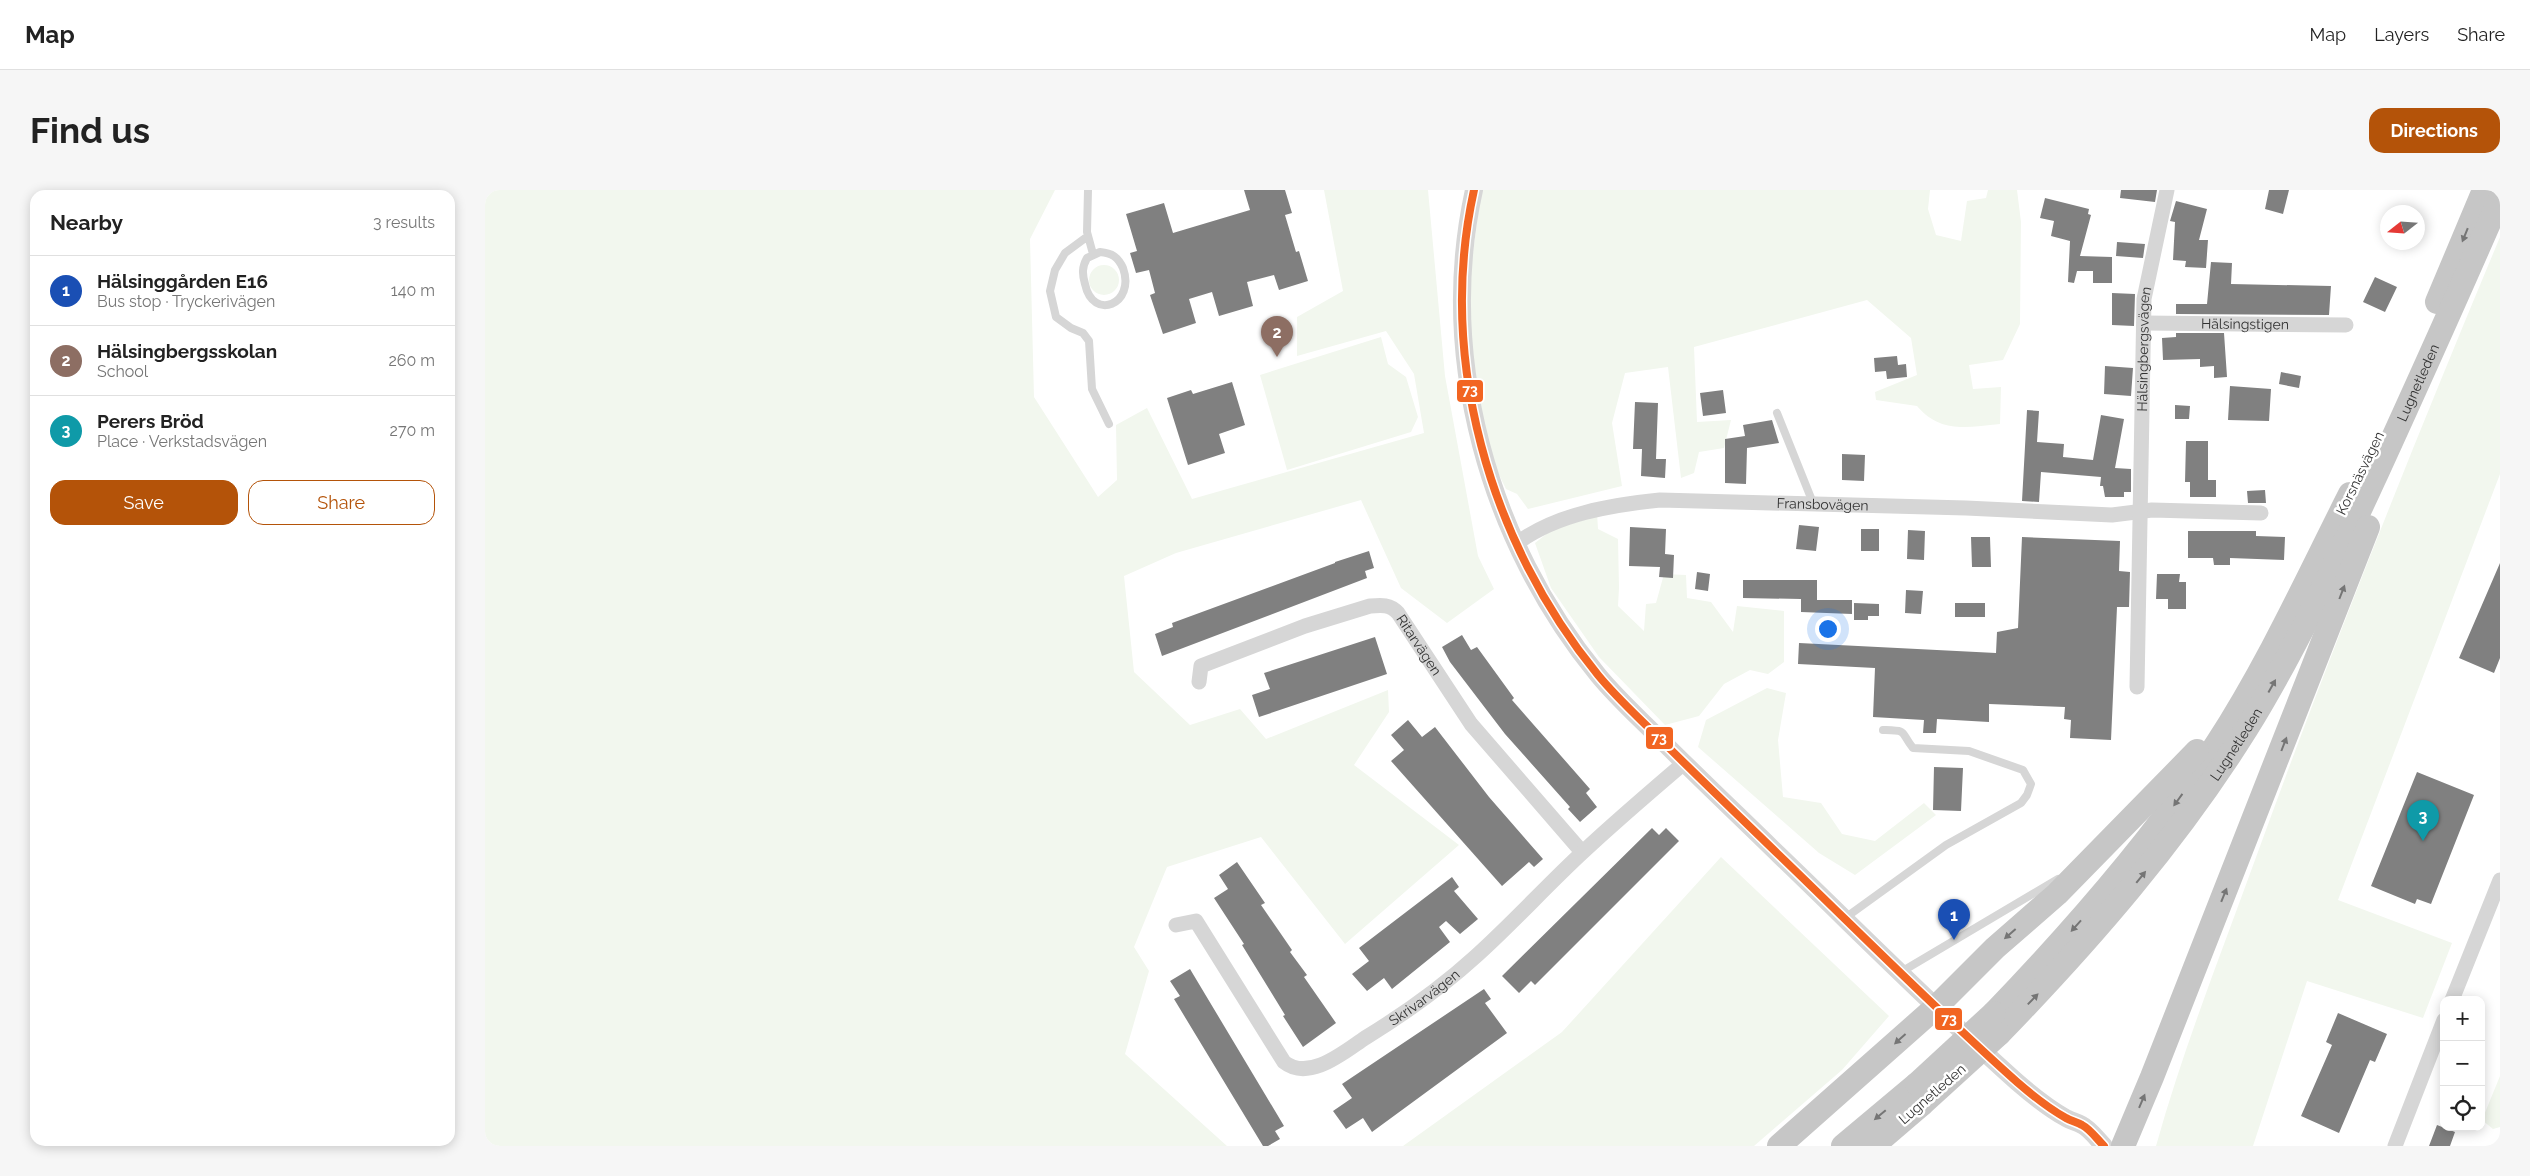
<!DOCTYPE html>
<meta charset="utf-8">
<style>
:root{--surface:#fff;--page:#f6f6f6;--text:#222;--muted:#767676;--line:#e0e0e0;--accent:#b45309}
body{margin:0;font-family:Raleway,sans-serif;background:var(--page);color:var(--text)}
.controls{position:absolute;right:15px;bottom:15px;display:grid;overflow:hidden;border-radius:10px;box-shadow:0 2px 12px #0003}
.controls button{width:45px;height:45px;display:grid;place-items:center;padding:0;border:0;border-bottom:1px solid var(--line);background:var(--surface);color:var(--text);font:25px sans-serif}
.compass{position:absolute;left:1895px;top:15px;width:45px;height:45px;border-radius:50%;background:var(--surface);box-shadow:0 2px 12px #0003;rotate:253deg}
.you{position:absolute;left:1342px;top:438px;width:18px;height:18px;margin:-12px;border:4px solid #fff;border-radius:50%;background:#1a73e8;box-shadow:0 0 0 8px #1a73e833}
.badge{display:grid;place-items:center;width:32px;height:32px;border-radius:50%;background:var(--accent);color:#fff;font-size:16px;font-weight:700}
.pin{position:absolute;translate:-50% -41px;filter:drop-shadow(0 1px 2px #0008)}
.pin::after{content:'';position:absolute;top:26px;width:18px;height:15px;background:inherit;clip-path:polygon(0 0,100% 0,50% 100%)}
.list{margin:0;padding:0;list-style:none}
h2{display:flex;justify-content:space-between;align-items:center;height:65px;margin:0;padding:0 20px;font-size:21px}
h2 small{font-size:16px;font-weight:400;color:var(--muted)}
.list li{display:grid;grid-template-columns:32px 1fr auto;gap:15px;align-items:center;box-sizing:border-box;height:70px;padding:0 20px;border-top:1px solid var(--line)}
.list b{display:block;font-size:19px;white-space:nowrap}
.list p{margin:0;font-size:16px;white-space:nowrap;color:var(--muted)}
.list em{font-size:16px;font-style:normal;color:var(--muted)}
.actions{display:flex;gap:10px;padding:15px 20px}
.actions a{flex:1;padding:11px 0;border:1px solid var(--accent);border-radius:15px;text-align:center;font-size:18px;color:var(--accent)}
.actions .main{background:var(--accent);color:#fff}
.icon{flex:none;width:28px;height:28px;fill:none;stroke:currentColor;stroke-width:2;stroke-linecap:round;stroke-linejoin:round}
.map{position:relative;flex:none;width:2015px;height:956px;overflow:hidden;border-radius:15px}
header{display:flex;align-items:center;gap:30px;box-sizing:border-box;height:70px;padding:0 25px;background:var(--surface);border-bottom:1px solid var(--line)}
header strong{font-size:24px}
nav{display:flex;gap:28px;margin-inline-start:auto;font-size:18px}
.intro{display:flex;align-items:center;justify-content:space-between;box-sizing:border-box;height:120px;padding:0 30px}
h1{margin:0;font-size:35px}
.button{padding:12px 22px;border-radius:15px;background:var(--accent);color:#fff;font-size:18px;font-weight:700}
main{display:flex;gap:30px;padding:0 30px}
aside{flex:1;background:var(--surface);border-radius:15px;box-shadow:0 2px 12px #0003}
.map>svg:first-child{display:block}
</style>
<header>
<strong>Map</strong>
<nav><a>Map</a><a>Layers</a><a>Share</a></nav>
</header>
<div class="intro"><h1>Find us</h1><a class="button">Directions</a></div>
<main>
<aside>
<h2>Nearby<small>3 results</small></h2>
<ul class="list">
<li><span class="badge" style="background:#1a4fb4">1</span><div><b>Hälsinggården E16</b><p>Bus stop · Tryckerivägen</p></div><em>140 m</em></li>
<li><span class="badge" style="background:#8d6e63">2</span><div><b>Hälsingbergsskolan</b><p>School</p></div><em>260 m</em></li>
<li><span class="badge" style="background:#0f9aa8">3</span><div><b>Perers Bröd</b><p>Place · Verkstadsvägen</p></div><em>270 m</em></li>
</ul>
<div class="actions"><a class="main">Save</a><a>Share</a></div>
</aside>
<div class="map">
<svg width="2015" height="956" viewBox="0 0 2015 956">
<rect width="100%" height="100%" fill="#fff"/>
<path fill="#f2f7ee" d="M 0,0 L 570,0 L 545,49 L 549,207 L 613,307 L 632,290 L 631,235 L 662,218 L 707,309 L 939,243 L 929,184 L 901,141 L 812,166 L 812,127 L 858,101 L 839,0 L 943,0 L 960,186 L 993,366 L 1009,399 L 962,433 L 916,398 L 876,310 L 691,363 L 639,386 L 649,482 L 705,535 L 755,519 L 781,549 L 903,500 L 904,522 L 869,575 L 974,655 L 860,754 L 776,647 L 682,677 L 649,757 L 664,781 L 640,864 L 742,956 L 0,956 Z
M 996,0 L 1445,0 L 1443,19 L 1451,45 L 1476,51 L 1482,11 L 1501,8 L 1503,0 L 1532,0 L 1536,32 L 1535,134 L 1518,170 L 1484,175 L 1488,199 L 1516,197 L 1515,234 C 1482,237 1456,244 1432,216 L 1391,210 L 1390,202 L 1432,185 L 1426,148 L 1382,110 L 1209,157 L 1212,232 L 1246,230 L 1239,258 L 1214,262 L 1209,283 L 1196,288 L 1183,177 L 1140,183 L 1127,233 L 1137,296 L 1043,319 L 1032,304 L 1021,299 L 999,254 L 988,181 L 983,103 Z
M 2015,47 L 2015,284 L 1853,710 L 1967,753 L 1938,828 L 1822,791 L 1768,956 L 1671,956 C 1698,859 1736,764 1770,670 C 1846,460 1929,253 2015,47 Z
M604 90a15 15 0 1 1 30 0a15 15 0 1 1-30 0Z
M 896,147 L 903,174 L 921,187 L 933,227 L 926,242 L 802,280 L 775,185 Z
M 1112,323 L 1113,339 L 1133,349 L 1134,398 L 1133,416 L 1159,441 L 1161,414 L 1171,413 L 1179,384 L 1201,385 L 1202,408 L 1226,412 L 1248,442 L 1252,416 L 1299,421 L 1299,472 L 1283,484 L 1265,480 L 1239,494 L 1214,526 L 1180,535 L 1114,467 L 1066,398 L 1050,353 L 1069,338 Z
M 1282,498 L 1301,503 L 1293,550 L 1298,607 L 1336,613 L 1357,644 L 1390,651 L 1439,613 L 1451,625 L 1370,685 L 1334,663 L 1213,557 L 1221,530 Z
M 1236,667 L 1404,826 L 1357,880 L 1269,956 L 918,956 L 1077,842 Z
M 2015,886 L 2015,937 L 2008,939 L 1997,930 Z"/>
<path fill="#808080" d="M 759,0 L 800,0 L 807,23 L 800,25 L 811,62 L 814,61 L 823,91 L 794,100 L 789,85 L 762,92 L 768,116 L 734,126 L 727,102 L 704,109 L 711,133 L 678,144 L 665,105 L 670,103 L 664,80 L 651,83 L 645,63 L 652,61 L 641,24 L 679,13 L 688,43 L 765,20 Z
M 1636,0 L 1672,0 L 1670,12 L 1635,8 Z
M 1784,0 L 1804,0 L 1798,24 L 1780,19 Z
M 1560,8 L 1604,19 L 1603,24 L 1606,25 L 1595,66 L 1627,67 L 1627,93 L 1608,93 L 1608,81 L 1592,81 L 1589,93 L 1583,92 L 1585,51 L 1566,46 L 1569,31 L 1555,28 Z
M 1691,11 L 1722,19 L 1714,50 L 1723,50 L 1721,78 L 1700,77 L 1701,71 L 1688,70 L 1690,32 L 1685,31 Z
M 1632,52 L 1660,54 L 1658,68 L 1631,66 Z
M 1726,72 L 1747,73 L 1746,94 L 1846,96 L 1844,125 L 1691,124 L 1691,114 L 1722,114 Z
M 1890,87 L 1912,97 L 1900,122 L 1878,112 Z
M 1627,103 L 1650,104 L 1649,136 L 1627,135 Z
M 1691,143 L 1739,143 L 1742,187 L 1729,188 L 1729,176 L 1715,177 L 1715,169 L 1678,170 L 1677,148 L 1691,147 Z
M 1412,166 L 1413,175 L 1421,174 L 1422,187 L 1402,189 L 1401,181 L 1390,182 L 1389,168 Z
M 1620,176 L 1648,178 L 1646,206 L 1619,204 Z
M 1796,182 L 1816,186 L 1814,198 L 1794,194 Z
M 747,192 L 760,235 L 734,244 L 740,263 L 703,275 L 682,208 L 706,200 L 708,204 Z
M 1745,196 L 1786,199 L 1784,231 L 1743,230 Z
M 1238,200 L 1241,223 L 1218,226 L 1215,203 Z
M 1150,212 L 1173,213 L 1171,269 L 1181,269 L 1180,288 L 1156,286 L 1157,259 L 1148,259 Z
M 1690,215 L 1705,216 L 1704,229 L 1690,229 Z
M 1542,220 L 1554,221 L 1552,252 L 1579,254 L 1578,267 L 1608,270 L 1616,225 L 1639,229 L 1630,278 L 1646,279 L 1646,302 L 1639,302 L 1639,307 L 1620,307 L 1618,296 L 1615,296 L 1616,287 L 1556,282 L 1554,312 L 1537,311 Z
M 1287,230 L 1294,253 L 1262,258 L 1261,294 L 1240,293 L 1240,249 L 1260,246 L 1258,235 Z
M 1701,251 L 1723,251 L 1723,290 L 1731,290 L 1731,307 L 1705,307 L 1705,292 L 1700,292 Z
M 1357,264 L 1380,265 L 1379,291 L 1357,290 Z
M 1780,300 L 1781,313 L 1763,313 L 1762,301 Z
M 1314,335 L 1334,337 L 1331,361 L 1311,359 Z
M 1145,337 L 1181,339 L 1180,364 L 1189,365 L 1188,388 L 1174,387 L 1175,377 L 1144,376 Z
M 1376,339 L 1394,339 L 1394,361 L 1376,361 Z
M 1423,340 L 1440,341 L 1439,370 L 1422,369 Z
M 1703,341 L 1771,341 L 1771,346 L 1800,347 L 1799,370 L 1745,368 L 1745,375 L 1729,375 L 1728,368 L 1703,368 Z
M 1486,347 L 1505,347 L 1506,377 L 1487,377 Z
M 1537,347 L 1635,351 L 1634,381 L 1645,382 L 1644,417 L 1632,417 L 1626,550 L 1585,548 L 1586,530 L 1579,529 L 1580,517 L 1504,514 L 1504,532 L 1452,529 L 1451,543 L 1438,543 L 1439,530 L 1388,527 L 1390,478 L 1313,474 L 1314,453 L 1511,463 L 1512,442 L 1533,438 Z
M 884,361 L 889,378 L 880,381 L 882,388 L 677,466 L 670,444 L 688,437 L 687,433 L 850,373 L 850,372 Z
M 2015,373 L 2015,468 L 2009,483 L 1974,468 Z
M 1212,382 L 1225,384 L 1223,401 L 1210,399 Z
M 1672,384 L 1695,384 L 1694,392 L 1701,392 L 1701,419 L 1683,419 L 1683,409 L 1671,409 Z
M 1258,390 L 1332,390 L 1332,410 L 1367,410 L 1367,424 L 1316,422 L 1316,409 L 1258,408 Z
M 1421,400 L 1438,401 L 1436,424 L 1420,423 Z
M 1369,413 L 1394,414 L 1394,426 L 1383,426 L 1383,430 L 1369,430 Z
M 1470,413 L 1500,413 L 1500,427 L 1470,427 Z
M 977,445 L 986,460 L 992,457 L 1029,508 L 1027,510 L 1105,599 L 1101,603 L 1112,617 L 1095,632 L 1083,619 L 1085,617 L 1020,544 L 965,472 L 957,457 Z
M 890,447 L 902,484 L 774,527 L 767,505 L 785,499 L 779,483 Z
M 923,530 L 937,547 L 950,537 L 1004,607 L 1058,669 L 1049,677 L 1044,672 L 1017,696 L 906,571 L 919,560 L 906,545 Z
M 1449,577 L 1478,578 L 1476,621 L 1448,620 Z
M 1932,582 L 1989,605 L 1946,714 L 1932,709 L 1930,714 L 1886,696 Z
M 1167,638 L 1174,645 L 1181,638 L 1194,651 L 1050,795 L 1046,791 L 1034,803 L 1017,786 Z
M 752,672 L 780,713 L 776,715 L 807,760 L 805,762 L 822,785 L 819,787 L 851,833 L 818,857 L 798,826 L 800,825 L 757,755 L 759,754 L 729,708 L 743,699 L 734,685 Z
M 967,687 L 974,697 L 969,701 L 993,729 L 975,744 L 961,731 L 954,737 L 965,752 L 907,799 L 899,788 L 882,801 L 867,784 L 884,771 L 874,758 Z
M 705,779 L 799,936 L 790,941 L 795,949 L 783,956 L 778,956 L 689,809 L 695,806 L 685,791 Z
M 999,799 L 1006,809 L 1000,813 L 1022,843 L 887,942 L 878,928 L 861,939 L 848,921 L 867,908 L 857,894 Z
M 1853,823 L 1902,844 L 1890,872 L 1885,870 L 1854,943 L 1816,926 L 1847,855 L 1841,852 Z
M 1952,935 L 1970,942 L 1965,956 L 1944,956 Z"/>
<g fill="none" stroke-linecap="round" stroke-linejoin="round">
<path stroke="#d6d6d6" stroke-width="8" d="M 603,0 L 602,42 L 608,64
M 603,46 L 580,63 L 570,80 L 565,101 L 571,127 L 586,138 L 598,143 L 604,151 L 607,199 L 624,234
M 615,62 C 627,63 633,67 638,78 C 651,114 608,132 600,94 C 597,84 597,77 602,68 Z
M 1292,223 L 1328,313
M 1360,728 L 1461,655 L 1536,613 L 1542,605 L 1546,594 L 1538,580 L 1484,561 L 1428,558 C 1414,540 1424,541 1398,540
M 1416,782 L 1573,689"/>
<g stroke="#d6d6d6" stroke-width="15">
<path id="s1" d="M 1659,133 L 1861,135"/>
<path id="s2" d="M 1031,354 C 1071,324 1126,315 1175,310 L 1481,318 L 1627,325 L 1667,320 L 1776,323"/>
<path id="s3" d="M 714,492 L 716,476 L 820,436 L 885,416 C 896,415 905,414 913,423 L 986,534 L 1097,662"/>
<path id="s4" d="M 1652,497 L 1659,109 L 1682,0"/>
<path id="s5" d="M 691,735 L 711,731 L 799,872 C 824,892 859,862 880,848 C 919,824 956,798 990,767 C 1028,733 1062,695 1099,661 C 1131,631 1165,602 1199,573"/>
<path d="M 1967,810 L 2015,690"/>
<path d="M 1910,956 L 1959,830"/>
</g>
<path stroke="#d6d6d6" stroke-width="18" d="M 989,0 C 952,168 1004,352 1113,485 C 1131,507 1152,526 1172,546 C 1212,586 1253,625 1294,665 C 1373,741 1450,819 1532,892 C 1547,905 1563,918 1581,928 C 1586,931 1592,932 1597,935 C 1605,939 1612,949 1619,956"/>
<g stroke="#c6c6c6" stroke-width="24">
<path d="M 1952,112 L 1999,0"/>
<path d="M 1509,823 C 1590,739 1666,652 1731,555 C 1783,475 1822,389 1865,304"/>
<path id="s6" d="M 1514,844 C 1606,749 1692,650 1762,538 C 1812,457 1852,369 1892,283 C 1934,191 1975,100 2015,8"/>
<path d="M 1294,956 L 1451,817 L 1510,758 L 1572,704 L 1712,561"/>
<path d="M 1358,956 L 1432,894"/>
<path d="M 1388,956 L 1436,915"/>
<path d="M 1638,956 L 1667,887 L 1883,337"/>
</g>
<path stroke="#c6c6c6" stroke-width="24" d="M 1432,894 L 1509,823
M 1436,915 L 1514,844"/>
<defs>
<path id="bus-1" d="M 989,0 C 952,168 1004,352 1113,485 C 1131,507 1152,526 1172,546 C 1212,586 1253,625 1294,665 C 1373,741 1450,819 1532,892 C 1547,905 1563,918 1581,928 C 1586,931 1592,932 1597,935 C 1605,939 1612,949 1619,956"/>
</defs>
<use href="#bus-1" stroke="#fff" stroke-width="11"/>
<use href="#bus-1" stroke="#f26522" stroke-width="8"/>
</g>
<defs><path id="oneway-solid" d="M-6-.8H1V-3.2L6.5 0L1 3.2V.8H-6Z" transform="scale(1.25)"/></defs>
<g fill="#757575">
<use href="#oneway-solid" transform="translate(1980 45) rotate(112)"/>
<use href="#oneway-solid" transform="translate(1857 402) rotate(-69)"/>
<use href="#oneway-solid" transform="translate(1787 496) rotate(-61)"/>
<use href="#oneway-solid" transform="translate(1799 554) rotate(-69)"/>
<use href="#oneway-solid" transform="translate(1693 610) rotate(126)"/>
<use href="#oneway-solid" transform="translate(1656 687) rotate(-51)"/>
<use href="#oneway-solid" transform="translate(1739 705) rotate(-68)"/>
<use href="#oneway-solid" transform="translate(1591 736) rotate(132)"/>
<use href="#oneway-solid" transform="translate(1525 744) rotate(139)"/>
<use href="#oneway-solid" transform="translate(1548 809) rotate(-46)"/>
<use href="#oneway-solid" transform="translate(1415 849) rotate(138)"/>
<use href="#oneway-solid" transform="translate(1657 911) rotate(-67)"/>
<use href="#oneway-solid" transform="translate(1395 925) rotate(140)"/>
</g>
<g text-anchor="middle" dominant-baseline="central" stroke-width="5" stroke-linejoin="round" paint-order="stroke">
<g font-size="14" fill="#323232" stroke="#fff">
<text stroke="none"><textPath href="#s1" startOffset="101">Hälsingstigen</textPath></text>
<text stroke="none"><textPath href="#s4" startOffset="338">Hälsingbergsvägen</textPath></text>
<text stroke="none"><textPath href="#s6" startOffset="780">Lugnetleden</textPath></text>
<text transform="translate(1875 283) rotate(-64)">Korsnäsvägen</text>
<text stroke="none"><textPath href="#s2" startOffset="315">Fransbovägen</textPath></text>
<text stroke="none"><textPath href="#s3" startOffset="264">Ritarvägen</textPath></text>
<text stroke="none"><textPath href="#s6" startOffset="375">Lugnetleden</textPath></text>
<text stroke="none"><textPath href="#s5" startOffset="349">Skrivarvägen</textPath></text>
<text transform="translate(1447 904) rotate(-41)">Lugnetleden</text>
</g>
</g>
<g stroke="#fff" stroke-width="2">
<rect x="971" y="189" width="28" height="24" rx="5" fill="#f26522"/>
<rect x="1160" y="536" width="29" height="24" rx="5" fill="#f26522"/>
<rect x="1449" y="817" width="29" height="24" rx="5" fill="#f26522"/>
</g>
<g font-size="14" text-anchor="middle" font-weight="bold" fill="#fff">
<text x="985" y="205">73</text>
<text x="1174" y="553">73</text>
<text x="1464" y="834">73</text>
</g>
</svg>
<div class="controls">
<button>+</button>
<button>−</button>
<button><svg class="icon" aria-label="locate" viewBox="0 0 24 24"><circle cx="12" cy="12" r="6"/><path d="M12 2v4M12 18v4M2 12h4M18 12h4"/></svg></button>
</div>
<svg class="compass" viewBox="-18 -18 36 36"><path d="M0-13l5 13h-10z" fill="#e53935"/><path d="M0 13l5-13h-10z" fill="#767676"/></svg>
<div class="you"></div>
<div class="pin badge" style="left:1469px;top:750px;background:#1a4fb4">1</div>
<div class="pin badge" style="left:792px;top:167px;background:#8d6e63">2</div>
<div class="pin badge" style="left:1938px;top:651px;background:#0f9aa8">3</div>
</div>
</main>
